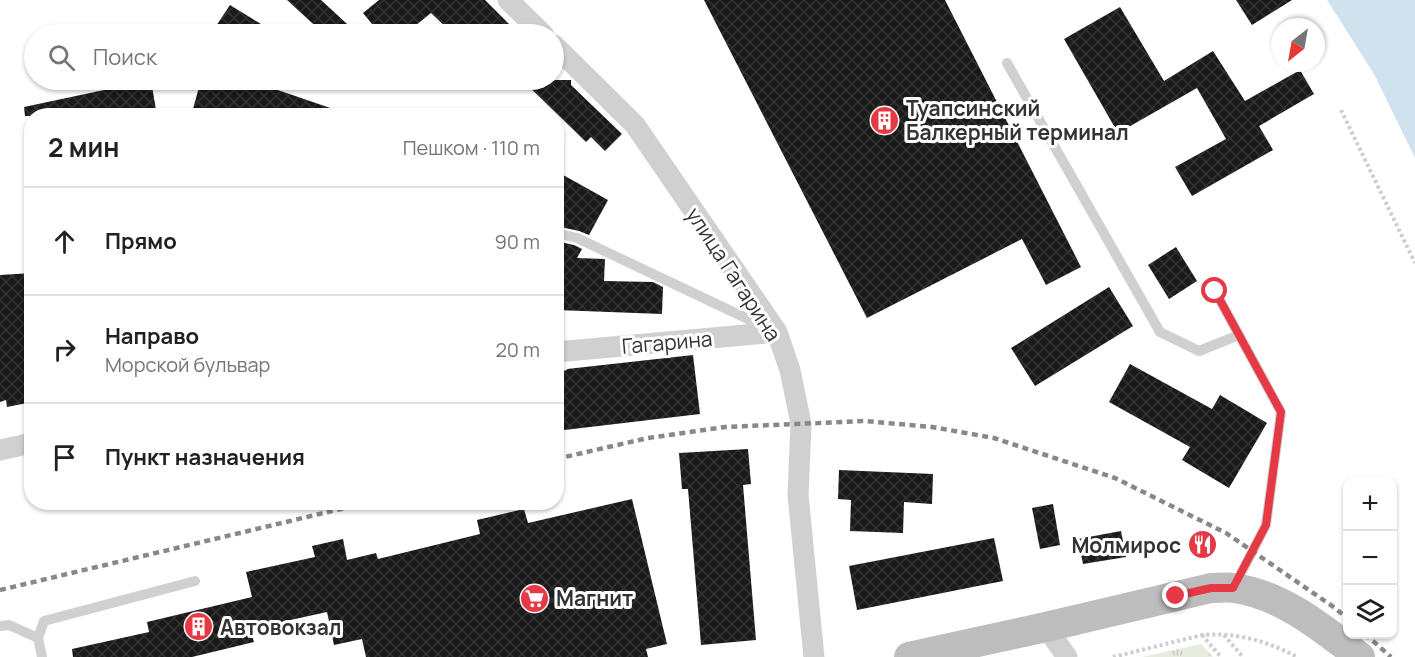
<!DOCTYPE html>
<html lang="ru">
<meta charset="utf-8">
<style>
:root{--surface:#fff;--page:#f6f6f6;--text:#202124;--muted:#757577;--line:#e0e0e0}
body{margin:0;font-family:Manrope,sans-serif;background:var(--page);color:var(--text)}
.controls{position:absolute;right:18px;bottom:18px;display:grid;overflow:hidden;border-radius:12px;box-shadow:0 2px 4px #0004}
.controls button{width:54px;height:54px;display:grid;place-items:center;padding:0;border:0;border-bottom:2px solid var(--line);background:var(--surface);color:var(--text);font:30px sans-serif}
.compass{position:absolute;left:1271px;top:18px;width:54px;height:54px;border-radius:50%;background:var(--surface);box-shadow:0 2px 4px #0004;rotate:211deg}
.stop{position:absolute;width:18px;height:18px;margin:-14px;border:4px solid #e63946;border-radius:50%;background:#fff}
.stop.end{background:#e63946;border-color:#fff;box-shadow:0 2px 6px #0008}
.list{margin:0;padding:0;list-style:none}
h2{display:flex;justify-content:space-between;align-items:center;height:78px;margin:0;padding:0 24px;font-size:26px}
h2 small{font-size:20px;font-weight:400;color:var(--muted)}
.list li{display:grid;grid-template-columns:39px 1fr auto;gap:18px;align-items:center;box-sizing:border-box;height:108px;padding:0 24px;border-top:2px solid var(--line)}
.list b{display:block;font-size:22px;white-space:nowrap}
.list p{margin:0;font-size:20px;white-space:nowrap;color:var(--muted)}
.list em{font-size:20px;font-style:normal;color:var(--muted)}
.icon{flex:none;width:33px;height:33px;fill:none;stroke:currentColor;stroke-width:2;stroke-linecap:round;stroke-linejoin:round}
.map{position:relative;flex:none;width:1415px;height:657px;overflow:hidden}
.search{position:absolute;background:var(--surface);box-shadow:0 2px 4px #0004;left:24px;top:24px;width:540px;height:66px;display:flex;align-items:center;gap:15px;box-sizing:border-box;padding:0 21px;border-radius:33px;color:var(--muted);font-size:22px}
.panel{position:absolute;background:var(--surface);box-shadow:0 2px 4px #0004;left:24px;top:108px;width:540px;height:402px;border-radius:24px}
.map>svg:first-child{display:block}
</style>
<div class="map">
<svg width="1415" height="657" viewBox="0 0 1415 657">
<defs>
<pattern id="grass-tufts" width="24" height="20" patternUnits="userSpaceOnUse" patternTransform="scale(1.5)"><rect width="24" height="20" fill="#e6ecdf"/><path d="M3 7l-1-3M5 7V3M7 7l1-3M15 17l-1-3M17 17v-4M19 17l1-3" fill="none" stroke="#c6cbc0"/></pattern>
<pattern id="building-cross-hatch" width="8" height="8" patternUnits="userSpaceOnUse" patternTransform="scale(1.5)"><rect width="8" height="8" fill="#1a1a1a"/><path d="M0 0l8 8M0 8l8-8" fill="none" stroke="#333"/></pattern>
</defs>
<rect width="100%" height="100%" fill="#fff"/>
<path fill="url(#grass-tufts)" d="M 1201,644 L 1213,657 L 1142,657 Z"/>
<path fill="#cfe2ee" d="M 1327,0 L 1415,0 L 1415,158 L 1374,74 Z"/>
<path fill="url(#building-cross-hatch)" d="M 287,0 L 321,0 L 358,34 L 324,34 Z
M 379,0 L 485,0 L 519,34 L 453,34 L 431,13 L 405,34 L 380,34 L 363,13 Z
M 704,0 L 945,0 L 1081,267 L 1046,285 L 1022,239 L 867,318 Z
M 1236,0 L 1292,0 L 1252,25 Z
M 230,5 L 277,34 L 230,34 L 216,26 Z
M 1120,7 L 1164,81 L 1213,51 L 1245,101 L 1300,70 L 1314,94 L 1259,126 L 1273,150 L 1192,196 L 1175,167 L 1226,139 L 1197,88 L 1118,133 L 1064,39 Z
M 151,80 L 157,116 L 25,116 L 24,107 Z
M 201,80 L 242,80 L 269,87 L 342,112 L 342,116 L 191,116 Z
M 522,80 L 571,80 L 571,85 L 622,134 L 605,151 L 591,137 L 586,142 Z
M 556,171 L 608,200 L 589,235 L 579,231 L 556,226 Z
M 556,241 L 574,245 L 582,249 L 577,258 L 605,259 L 604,281 L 653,282 L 663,287 L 662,314 L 556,310 Z
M 1176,247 L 1197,281 L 1169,299 L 1148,265 Z
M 32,273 L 32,402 L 7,407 L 6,400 L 0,402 L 0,275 Z
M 1109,287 L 1133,326 L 1035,386 L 1011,348 Z
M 693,355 L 700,414 L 556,431 L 556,372 L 567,370 L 567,369 Z
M 1130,364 L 1212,409 L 1220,395 L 1267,423 L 1229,488 L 1182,460 L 1190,447 L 1109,402 Z
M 748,449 L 751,484 L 743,485 L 756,640 L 701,645 L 688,489 L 682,489 L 679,453 Z
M 839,470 L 933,474 L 932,504 L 904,502 L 903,533 L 850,531 L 851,500 L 838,499 Z
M 632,499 L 667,644 L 646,649 L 648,657 L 366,657 L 362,639 L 334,645 L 327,612 L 250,629 L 254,642 L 192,657 L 73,657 L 72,649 L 149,632 L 147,622 L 252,597 L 246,572 L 315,557 L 312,546 L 343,539 L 347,560 L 376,553 L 378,559 L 480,534 L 477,520 L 524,509 L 528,523 Z
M 1053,504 L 1060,545 L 1040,549 L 1032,508 Z
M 1121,531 L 1126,557 L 1083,564 L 1078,539 Z
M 994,538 L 1003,581 L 857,610 L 849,566 Z"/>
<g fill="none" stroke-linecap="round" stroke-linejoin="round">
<path stroke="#cdcdcd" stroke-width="4" stroke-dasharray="3 3" stroke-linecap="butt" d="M 1341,110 L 1415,263
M 1202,635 L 1221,657
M 1224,635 L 1243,657
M 1113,657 L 1202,635 C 1235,632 1268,641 1297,657"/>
<path stroke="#d0d0d0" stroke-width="10" d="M 1007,63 L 1160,332 L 1199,351 L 1239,335
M 556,233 L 577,238 L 769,329
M 1215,291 L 1281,412 L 1266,525 L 1235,585
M 0,626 L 9,625 L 38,638 L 42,657
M 38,638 L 44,621 L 195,581"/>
<path stroke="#d0d0d0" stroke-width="21" d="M 508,0 L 543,34
M 554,45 L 635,125 L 777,332 L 790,370 L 801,424 L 798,495 L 814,657
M 556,352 L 777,332
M 0,450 L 32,443
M 1046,627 L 1067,657"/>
<path stroke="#bdbdbd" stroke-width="30" d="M 909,657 L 1046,627 L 1211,588 C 1218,588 1227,587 1234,588 C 1283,595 1322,628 1360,657"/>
<path stroke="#888" stroke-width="4.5" stroke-dasharray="6 4.5" stroke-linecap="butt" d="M 556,459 L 648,438 L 725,427 L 865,421 L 932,427 L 994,438 L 1115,478 L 1226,533 L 1335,608 L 1348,619
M 0,590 L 370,502
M 1365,634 L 1391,657"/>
</g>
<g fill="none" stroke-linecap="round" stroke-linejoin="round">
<path stroke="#e63946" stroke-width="8" d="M 1176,596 L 1211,588 L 1233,588 L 1266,525 L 1281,412 L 1215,291"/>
</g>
<defs>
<symbol id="building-disc" viewBox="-11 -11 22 22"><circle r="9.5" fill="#e63946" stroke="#fff"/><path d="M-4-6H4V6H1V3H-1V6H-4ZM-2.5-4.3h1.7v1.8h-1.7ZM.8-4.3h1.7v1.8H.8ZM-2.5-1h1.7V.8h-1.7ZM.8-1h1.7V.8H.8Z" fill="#fff"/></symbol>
<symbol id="restaurant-disc" viewBox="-11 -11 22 22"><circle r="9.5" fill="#e63946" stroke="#fff"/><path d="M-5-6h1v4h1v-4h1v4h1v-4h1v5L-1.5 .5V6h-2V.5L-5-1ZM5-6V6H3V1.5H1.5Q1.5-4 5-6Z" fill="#fff"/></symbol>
<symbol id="supermarket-disc" viewBox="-11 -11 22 22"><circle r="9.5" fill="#e63946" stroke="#fff"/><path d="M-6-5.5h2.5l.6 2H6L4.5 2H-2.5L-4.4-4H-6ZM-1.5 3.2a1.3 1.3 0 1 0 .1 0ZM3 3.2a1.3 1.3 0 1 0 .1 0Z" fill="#fff"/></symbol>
</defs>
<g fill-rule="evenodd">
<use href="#building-disc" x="868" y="104" width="33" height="33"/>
<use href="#restaurant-disc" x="1186" y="528" width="33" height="33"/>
<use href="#supermarket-disc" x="518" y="582" width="33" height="33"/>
<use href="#building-disc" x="182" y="610" width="33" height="33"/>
</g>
<g text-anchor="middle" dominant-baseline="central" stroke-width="6" stroke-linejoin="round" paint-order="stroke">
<g font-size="21" font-weight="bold" fill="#333" stroke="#fff" text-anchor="start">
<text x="906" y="108">Туапсинский<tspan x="906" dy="24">Балкерный терминал</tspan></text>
<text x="1181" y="545" text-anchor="end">Молмирос</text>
<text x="556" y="598">Магнит</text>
<text x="220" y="627">Автовокзал</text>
</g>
<g font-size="21" fill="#333" stroke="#fff">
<text transform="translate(734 274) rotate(57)">улица Гагарина</text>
<text transform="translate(667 342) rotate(-5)">Гагарина</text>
</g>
</g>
</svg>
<div class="controls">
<button>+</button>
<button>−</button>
<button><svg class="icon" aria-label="layers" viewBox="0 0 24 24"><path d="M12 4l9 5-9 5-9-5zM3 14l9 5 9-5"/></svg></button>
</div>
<svg class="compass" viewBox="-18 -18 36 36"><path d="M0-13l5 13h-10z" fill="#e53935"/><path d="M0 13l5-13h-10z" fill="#757577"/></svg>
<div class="stop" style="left:1215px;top:291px"></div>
<div class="stop end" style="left:1176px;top:596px"></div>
<div class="search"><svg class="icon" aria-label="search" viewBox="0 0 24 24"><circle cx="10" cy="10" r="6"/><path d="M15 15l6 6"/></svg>Поиск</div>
<section class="panel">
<h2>2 мин<small>Пешком · 110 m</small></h2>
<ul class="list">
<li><svg class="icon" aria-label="ahead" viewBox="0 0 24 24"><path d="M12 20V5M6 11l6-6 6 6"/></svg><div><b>Прямо</b></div><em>90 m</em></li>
<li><svg class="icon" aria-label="right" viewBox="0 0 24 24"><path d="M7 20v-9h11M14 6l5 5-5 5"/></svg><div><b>Направо</b><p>Морской бульвар</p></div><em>20 m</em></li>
<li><svg class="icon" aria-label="arrive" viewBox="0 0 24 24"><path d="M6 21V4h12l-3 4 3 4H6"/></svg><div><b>Пункт назначения</b></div></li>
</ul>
</section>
</div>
